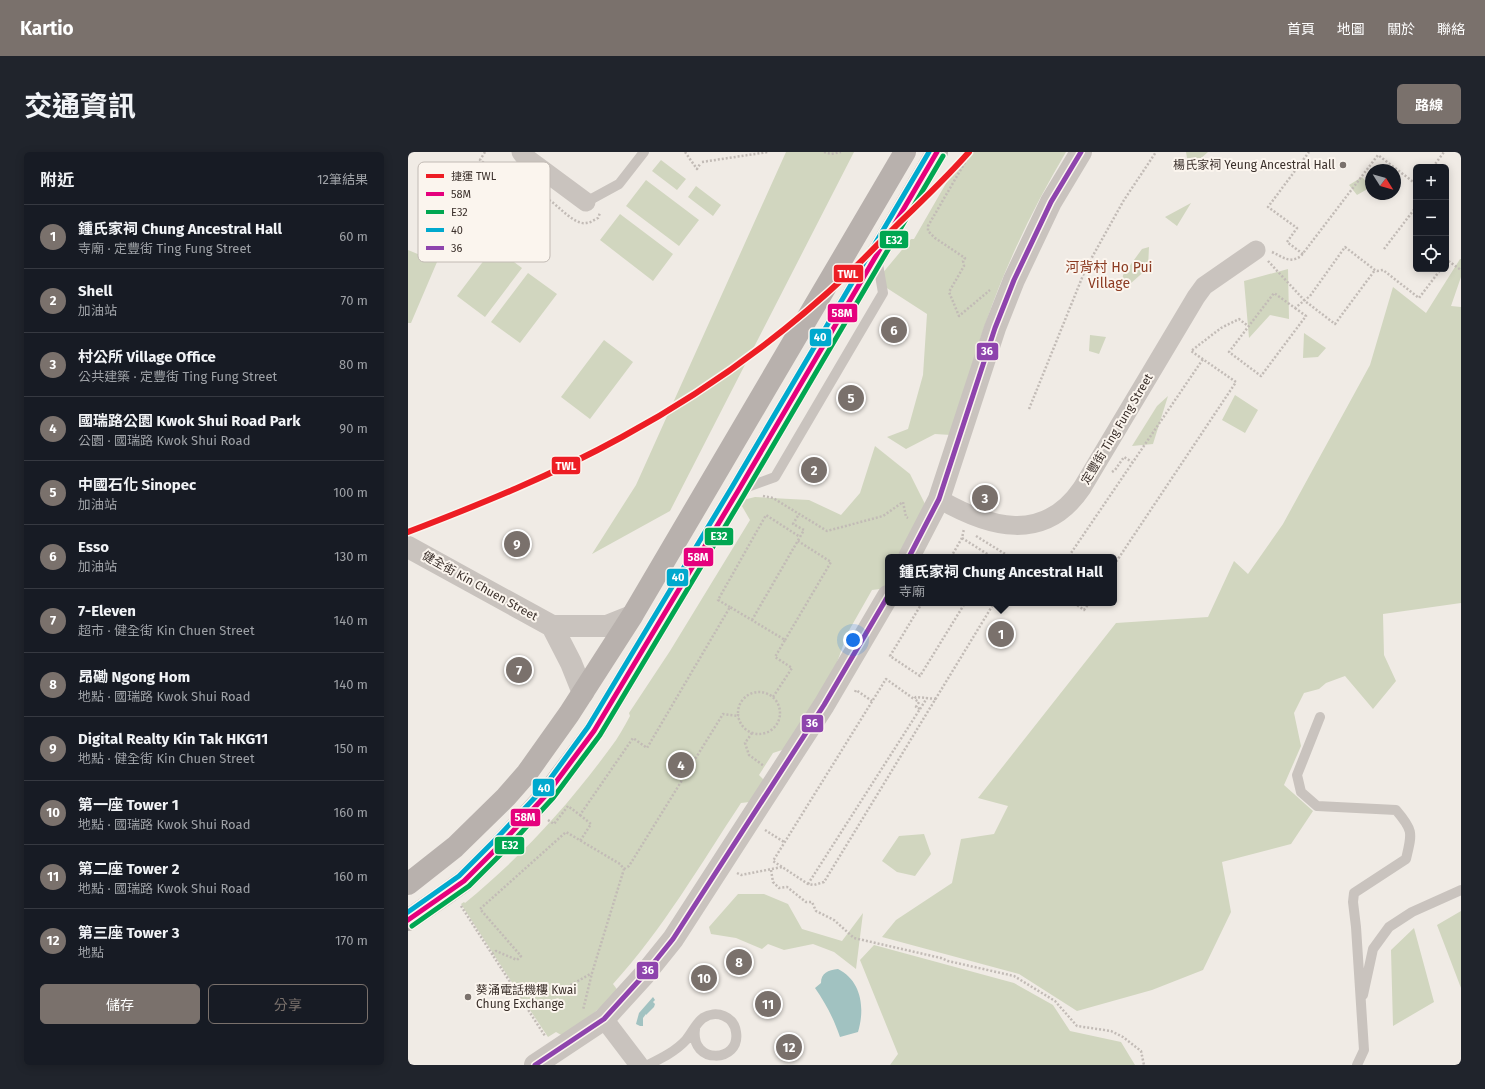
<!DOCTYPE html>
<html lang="zh-TW">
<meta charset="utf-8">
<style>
:root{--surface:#171b24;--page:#20242c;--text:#f1f3f6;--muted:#9ea1a6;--line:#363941;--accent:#7a716c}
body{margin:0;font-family:"Fira Sans","Noto Sans TC",sans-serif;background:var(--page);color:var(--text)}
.controls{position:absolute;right:12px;top:12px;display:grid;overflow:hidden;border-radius:6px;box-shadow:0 2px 10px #0003}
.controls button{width:36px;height:36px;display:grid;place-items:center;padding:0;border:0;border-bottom:1px solid var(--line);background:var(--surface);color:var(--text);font:20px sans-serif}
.compass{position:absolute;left:957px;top:12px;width:36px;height:36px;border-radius:50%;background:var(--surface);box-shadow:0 2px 10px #0003;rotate:127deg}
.you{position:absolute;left:445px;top:488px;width:14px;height:14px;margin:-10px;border:3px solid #fff;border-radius:50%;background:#1a73e8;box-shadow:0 0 0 6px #1a73e833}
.badge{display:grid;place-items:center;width:26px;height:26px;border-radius:50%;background:var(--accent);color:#fff;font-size:13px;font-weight:700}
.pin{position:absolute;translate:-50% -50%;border:2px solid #fff;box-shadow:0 1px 4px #0006}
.popup{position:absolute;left:477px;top:402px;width:232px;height:52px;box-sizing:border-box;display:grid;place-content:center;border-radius:6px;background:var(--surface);filter:drop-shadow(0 1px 3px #0005);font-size:13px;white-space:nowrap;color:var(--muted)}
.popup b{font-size:15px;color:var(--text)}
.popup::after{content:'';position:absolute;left:50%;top:100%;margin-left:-8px;border:8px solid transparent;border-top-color:var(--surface)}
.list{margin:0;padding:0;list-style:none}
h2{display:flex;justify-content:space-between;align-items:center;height:52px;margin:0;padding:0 16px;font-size:17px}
h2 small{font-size:13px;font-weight:400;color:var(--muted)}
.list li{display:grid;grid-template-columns:26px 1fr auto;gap:12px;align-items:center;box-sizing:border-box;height:64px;padding:0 16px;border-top:1px solid var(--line)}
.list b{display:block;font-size:15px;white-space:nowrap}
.list p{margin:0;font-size:13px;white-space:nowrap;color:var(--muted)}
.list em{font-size:13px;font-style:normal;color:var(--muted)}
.actions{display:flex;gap:8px;padding:12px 16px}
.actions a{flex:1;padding:9px 0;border:1px solid var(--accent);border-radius:6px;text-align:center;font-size:14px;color:var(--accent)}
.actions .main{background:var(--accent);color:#fff}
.icon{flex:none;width:22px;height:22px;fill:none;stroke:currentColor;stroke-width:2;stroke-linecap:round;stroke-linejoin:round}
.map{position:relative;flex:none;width:1053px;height:913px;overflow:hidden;border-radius:6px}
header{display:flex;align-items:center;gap:24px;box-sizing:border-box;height:56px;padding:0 20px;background:var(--accent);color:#fff}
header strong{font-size:19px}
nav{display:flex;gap:22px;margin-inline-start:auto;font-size:14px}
.intro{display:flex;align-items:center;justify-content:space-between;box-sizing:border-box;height:96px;padding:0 24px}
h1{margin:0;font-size:28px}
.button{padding:10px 18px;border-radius:6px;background:var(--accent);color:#fff;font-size:14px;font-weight:700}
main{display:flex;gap:24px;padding:0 24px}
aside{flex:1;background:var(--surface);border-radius:6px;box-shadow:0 2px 10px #0003}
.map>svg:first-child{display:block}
</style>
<header>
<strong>Kartio</strong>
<nav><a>首頁</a><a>地圖</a><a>關於</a><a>聯絡</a></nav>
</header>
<div class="intro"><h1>交通資訊</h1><a class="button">路線</a></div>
<main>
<aside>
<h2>附近<small>12筆結果</small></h2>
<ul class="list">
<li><span class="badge">1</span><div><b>鍾氏家祠 Chung Ancestral Hall</b><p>寺廟 · 定豐街 Ting Fung Street</p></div><em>60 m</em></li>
<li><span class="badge">2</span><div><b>Shell</b><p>加油站</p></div><em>70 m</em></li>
<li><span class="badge">3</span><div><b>村公所 Village Office</b><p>公共建築 · 定豐街 Ting Fung Street</p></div><em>80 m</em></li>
<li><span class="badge">4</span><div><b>國瑞路公園 Kwok Shui Road Park</b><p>公園 · 國瑞路 Kwok Shui Road</p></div><em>90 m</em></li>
<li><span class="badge">5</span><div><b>中國石化 Sinopec</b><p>加油站</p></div><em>100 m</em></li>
<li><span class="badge">6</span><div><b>Esso</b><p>加油站</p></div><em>130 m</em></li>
<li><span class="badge">7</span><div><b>7-Eleven</b><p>超市 · 健全街 Kin Chuen Street</p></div><em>140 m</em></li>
<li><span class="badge">8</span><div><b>昂磡 Ngong Hom</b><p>地點 · 國瑞路 Kwok Shui Road</p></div><em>140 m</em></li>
<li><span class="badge">9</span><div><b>Digital Realty Kin Tak HKG11</b><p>地點 · 健全街 Kin Chuen Street</p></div><em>150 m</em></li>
<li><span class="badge">10</span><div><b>第一座 Tower 1</b><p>地點 · 國瑞路 Kwok Shui Road</p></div><em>160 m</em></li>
<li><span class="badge">11</span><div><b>第二座 Tower 2</b><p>地點 · 國瑞路 Kwok Shui Road</p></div><em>160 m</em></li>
<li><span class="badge">12</span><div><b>第三座 Tower 3</b><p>地點</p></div><em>170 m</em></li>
</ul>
<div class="actions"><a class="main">儲存</a><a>分享</a></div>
</aside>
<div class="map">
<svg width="1053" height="913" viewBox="0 0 1053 913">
<rect width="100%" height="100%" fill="#f0ebe5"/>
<path fill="#d1d6bf" d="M 378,0 L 446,0 L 262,359 L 184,402 L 228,333 Z
M 556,0 L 658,0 C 626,54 599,110 578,170 C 565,207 555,245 543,283 L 527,282 L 498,297 L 479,285 L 500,277 L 515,223 L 519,162 L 468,129 L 503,87 L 506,87 Z
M 778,0 L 800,0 L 781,17 Z
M 253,8 L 278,27 L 269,38 L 244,19 Z
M 954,25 L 963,35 L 949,43 L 941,33 Z
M 238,28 L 291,68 L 271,94 L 218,54 Z
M 288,34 L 313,53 L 305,64 L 280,45 Z
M 783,51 L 769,74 L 757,65 Z
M 212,62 L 265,102 L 245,129 L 192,88 Z
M 86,95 L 114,116 L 77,165 L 49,144 Z
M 741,95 L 740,116 L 713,140 L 715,123 L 734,97 Z
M 0,98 L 29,110 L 3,171 L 0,171 Z
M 1052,107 L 1053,107 L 1053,125 L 1043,154 L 1053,155 L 1053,451 L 975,462 L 976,503 L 988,529 L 965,557 L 937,524 L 918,531 L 911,537 L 896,541 L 886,561 L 893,594 L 876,633 L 905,659 L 883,692 L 814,710 L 823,760 L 795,818 L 744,838 L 669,859 L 611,822 L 474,785 L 488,768 L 544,731 L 553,687 L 586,682 L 600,654 L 570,646 L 708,471 L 800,465 L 826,409 L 840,422 L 875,372 L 962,213 L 985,135 L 1018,161 Z
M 880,117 L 881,167 L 862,163 L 841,186 L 836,129 Z
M 120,121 L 149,142 L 112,191 L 83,170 Z
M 896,181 L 918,196 L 910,205 L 895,206 Z
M 682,183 L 698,185 L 691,202 L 681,199 Z
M 196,188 L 225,210 L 182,267 L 153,245 Z
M 827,243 L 850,258 L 837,281 L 814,268 Z
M 760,244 L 745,292 L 724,294 L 749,254 Z
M 467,294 L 502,322 L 528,374 L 511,405 L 480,405 L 480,436 L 464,438 L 435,489 L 436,491 L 423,527 L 377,597 L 365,601 L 351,623 L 360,632 L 350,649 L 333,651 C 292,713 255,777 205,832 L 211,840 L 187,860 L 155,884 L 148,880 L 140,885 L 118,852 L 102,836 L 105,832 L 53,752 L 56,750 L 57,751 C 114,704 159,655 203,595 C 210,586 216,575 222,564 L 221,561 L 262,499 L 342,368 L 331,349 L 347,345 L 401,348 L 433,363 L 452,341 Z
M 516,682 L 523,702 L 507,724 L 489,720 L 474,709 L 491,684 Z
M 330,742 L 356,742 L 380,752 L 394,777 L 434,789 L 455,761 L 448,817 L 426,800 L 405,792 L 376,798 L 360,792 L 354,797 L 328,786 L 303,782 L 301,775 Z
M 1053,759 L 1053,836 L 1029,773 Z
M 1006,776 L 1026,850 L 985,874 L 983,798 Z
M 466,793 L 606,831 L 645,853 L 662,879 L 713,890 L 727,913 L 482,913 L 490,902 L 452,808 Z"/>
<path fill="#a1c2c1" d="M 430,817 C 454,829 457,857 450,880 L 432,885 C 425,865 418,852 407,836 L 413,831 C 413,821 420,818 430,817 Z
M 245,845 L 247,848 L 245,850 L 247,852 L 246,855 L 238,863 L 238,862 L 235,866 L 235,874 L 232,874 L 228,872 L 231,861 Z"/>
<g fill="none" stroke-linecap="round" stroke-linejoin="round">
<path stroke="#c2bbb6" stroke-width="2.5" stroke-dasharray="2 2" stroke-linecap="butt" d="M 77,0 L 72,8 L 133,54 L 141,48 C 151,54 166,73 178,71 C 182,71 186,68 190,66 L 192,61
M 277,0 L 289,17 L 292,12
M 416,0 L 423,2 L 433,0
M 563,0 L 520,74 L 520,79 L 527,86 L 557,106 L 555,109 L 556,114 L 541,140 L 551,164 L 582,138
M 294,10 L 360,0
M 1025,15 L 1036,0
M 976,97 L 1008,55
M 864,100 C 875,105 882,112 893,104 L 970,3 L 1008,32
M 895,102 L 879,90 L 889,76 L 860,55 L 901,0
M 860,109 L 897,149 L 927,172 L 967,118
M 1038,110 L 1039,108 L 1053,118
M 887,156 L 898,164 L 853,224 L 821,200 L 866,141 L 887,156 L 902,144 L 937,95 L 967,118 L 969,119 L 975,118 L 1011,146 L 1033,117
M 621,257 L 678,116 L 716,48 L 748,0
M 704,320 L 707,318 L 716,305 L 724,310
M 355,344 L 365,346 L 419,379 L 475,364 L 495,350 L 498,365 L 500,366
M 568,384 L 602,405
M 554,386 L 584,405
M 543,405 L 554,386 L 556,377
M 657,405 L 661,404 L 795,207
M 706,413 L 828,230 L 783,199 L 813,176 L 831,167 L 840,174
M 514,451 L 482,504 L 512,524 L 557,451
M 666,451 L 676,458 L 681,451
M 322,455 L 310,448 L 358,363 L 392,385
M 344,468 L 396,378 L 385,372 L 391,362
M 377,488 L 423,410 L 390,389
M330 561a21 21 0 1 1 42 0a21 21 0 1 1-42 0Z
M 447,540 L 448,538 L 464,549
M 528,547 L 508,545 L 506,547 L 478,527 L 365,709 L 400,732 L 406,733 L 416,730 L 586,451
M 512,557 L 519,546
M 344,581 L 337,591 L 341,603 L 356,614
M 172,663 L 183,672 L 172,689
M 140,668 L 146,672 L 160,654 L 172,663 L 225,586 L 239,596 L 322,455 L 377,488 L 367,505 L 384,516 L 365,545
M 357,678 L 376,690
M 216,717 L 221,714 L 315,562 L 331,564
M 363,718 L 365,730 L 371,736 L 379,735 L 398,750 L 404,750 L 408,759 L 426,768 L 446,786 L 533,806 L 540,809 L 606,824 L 647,849 L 669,874 L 703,879 L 715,885 L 733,899 L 736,913
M 329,721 L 333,723 L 374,715
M 400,732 L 512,557 L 508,555 L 511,550 L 506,547
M 53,754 L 137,884
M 84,802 L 88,799 L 109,808 L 113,804 L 72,757 L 158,680 L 212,712 L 216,717 L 184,821 L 175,858
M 145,843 L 184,821"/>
<path stroke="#c9c3be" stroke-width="10" d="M 178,50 L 211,32 L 236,0
M 334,337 L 367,325 L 475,141 L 469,106
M 912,565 L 889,623 L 893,640 L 909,654 L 988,658 C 1006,679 1004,681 998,707 L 946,741 L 945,750 L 948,775 L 956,898 L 949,913
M 955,843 L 965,797 L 981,775 L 1004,760 L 1053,738
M 240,913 C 254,906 268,899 278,888 C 284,881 288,871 295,866 C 301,862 309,861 316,864 C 323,867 327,873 328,880 C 333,911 282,913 287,877"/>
<path stroke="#c9c3be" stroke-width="19" d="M 113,0 L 116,4 L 178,50
M 531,347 C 581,376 636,392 674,336 L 788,145 L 796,134 L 848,98
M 196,867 L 231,913"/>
<path stroke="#c9c3be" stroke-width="22" d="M 0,395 L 144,474 L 199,474 L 224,464
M 501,405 L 531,347 L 587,176 L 606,128 L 643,50 L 673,0
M 144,474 L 163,511 L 175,541
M 127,913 L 196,867 L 236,823 L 265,787 L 416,553 L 480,444"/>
<path stroke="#b8b1ad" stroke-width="22" d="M 0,732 L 47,695 L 98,645 L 119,621 L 161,562 L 224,464 L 497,0
M 0,768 L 35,744 L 56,729 L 93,692 L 139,642 L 186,579 L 330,339 L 529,0"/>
<defs>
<path id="bus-1" d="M 0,768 L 56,729 L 93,692 L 139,642 L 186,579 L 330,339 L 529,0"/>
<path id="bus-2" d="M 4,774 L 61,734 L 98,697 L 145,646 L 192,583 L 336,343 L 535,4"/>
<path id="bus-3" d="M 0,760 L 51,724 L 88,687 L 134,638 L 180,575 L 324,335 L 521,0"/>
<path id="bus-4" d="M 501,405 L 531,347 L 587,176 L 606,128 L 643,50 L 673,0
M 127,913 L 196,867 L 236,823 L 265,787 L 416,553 L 480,444"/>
</defs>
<use href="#bus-1" stroke="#fbf5ee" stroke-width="8"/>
<use href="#bus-2" stroke="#fbf5ee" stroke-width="8"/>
<use href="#bus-3" stroke="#fbf5ee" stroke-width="8"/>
<use href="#bus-4" stroke="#fbf5ee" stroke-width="8"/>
<use href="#bus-1" stroke="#e5007d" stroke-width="5"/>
<use href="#bus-2" stroke="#00a651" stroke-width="5"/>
<use href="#bus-3" stroke="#00a9ce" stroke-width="5"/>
<use href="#bus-4" stroke="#8e44ad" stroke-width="5"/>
<defs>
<path id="metro-1" d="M 0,380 C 73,352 145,323 214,285 C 295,241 373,185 440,122 C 457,106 474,88 491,71 C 515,48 539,25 561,0"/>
</defs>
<use href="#metro-1" stroke="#fbf5ee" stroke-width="9"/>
<use href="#metro-1" stroke="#ed1d24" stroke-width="6"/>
</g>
<g fill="#7a716c" stroke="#fbf5ee" stroke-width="1.5">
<circle cx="935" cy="13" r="4"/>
<circle cx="60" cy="845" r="4"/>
</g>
<g text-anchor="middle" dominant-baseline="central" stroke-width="4" stroke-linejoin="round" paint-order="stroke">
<g font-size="12" fill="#3b302b" stroke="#fbf5ee" text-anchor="end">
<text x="927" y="13">楊氏家祠 Yeung Ancestral Hall</text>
<text x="68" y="838" text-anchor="start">葵涌電話機樓 Kwai<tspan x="68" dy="14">Chung Exchange</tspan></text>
</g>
<g font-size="12" fill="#3b302b" stroke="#fbf5ee">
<text transform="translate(709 277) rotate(-59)">定豐街 Ting Fung Street</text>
<text transform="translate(72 434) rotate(29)">健全街 Kin Chuen Street</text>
</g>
<g font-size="14" fill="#8c3b22" stroke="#fbf5ee">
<text x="701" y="115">河背村 Ho Pui<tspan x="701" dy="16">Village</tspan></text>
</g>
</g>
<rect x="10" y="10" width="132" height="100" rx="6" fill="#fbf5ee" stroke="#c1bab4" stroke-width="1"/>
<rect x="18" y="22" width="18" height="4" fill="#ed1d24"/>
<rect x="18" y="40" width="18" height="4" fill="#e5007d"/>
<rect x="18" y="58" width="18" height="4" fill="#00a651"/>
<rect x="18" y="76" width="18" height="4" fill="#00a9ce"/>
<rect x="18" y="94" width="18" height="4" fill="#8e44ad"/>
<g font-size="11" fill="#3b302b">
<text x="43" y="28">捷運 TWL</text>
<text x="43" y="46">58M</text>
<text x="43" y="64">E32</text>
<text x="43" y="82">40</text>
<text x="43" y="100">36</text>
</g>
<g stroke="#fbf5ee" stroke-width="1.5">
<rect x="471" y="78" width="30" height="19" rx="4" fill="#00a651"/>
<rect x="425" y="112" width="31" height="19" rx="4" fill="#ed1d24"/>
<rect x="419" y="151" width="31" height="20" rx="4" fill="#e5007d"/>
<rect x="401" y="176" width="23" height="19" rx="4" fill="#00a9ce"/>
<rect x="568" y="190" width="23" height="19" rx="4" fill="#8e44ad"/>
<rect x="143" y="304" width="30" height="19" rx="4" fill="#ed1d24"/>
<rect x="296" y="375" width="30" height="19" rx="4" fill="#00a651"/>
<rect x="275" y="395" width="31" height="20" rx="4" fill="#e5007d"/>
<rect x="258" y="416" width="23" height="19" rx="4" fill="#00a9ce"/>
<rect x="393" y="562" width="23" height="19" rx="4" fill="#8e44ad"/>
<rect x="124" y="626" width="23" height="19" rx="4" fill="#00a9ce"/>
<rect x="102" y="656" width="31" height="19" rx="4" fill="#e5007d"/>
<rect x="86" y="684" width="31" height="19" rx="4" fill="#00a651"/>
<rect x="228" y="809" width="23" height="19" rx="4" fill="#8e44ad"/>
</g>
<g font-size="11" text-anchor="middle" font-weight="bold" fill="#fff">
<text x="486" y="92">E32</text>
<text x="440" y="126">TWL</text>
<text x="434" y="165">58M</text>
<text x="412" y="189">40</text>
<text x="579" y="203">36</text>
<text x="158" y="318">TWL</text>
<text x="311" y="388">E32</text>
<text x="290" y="409">58M</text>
<text x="270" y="429">40</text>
<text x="404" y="575">36</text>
<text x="136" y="640">40</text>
<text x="117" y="669">58M</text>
<text x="102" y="697">E32</text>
<text x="240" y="822">36</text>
</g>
</svg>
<div class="controls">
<button>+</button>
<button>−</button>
<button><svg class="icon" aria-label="locate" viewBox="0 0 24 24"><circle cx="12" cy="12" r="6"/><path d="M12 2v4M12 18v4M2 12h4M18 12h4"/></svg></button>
</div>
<svg class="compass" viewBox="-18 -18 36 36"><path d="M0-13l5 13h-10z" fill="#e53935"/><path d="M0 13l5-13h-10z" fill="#9ea1a6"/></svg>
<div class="you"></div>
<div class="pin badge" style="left:593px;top:482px">1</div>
<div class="popup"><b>鍾氏家祠 Chung Ancestral Hall</b>寺廟</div>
<div class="pin badge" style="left:406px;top:318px">2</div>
<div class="pin badge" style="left:577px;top:346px">3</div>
<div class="pin badge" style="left:273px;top:613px">4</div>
<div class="pin badge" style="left:443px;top:246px">5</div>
<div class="pin badge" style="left:486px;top:178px">6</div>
<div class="pin badge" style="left:111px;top:518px">7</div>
<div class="pin badge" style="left:331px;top:810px">8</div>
<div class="pin badge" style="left:109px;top:392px">9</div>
<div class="pin badge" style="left:296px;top:826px">10</div>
<div class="pin badge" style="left:360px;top:852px">11</div>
<div class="pin badge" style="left:381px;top:895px">12</div>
</div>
</main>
